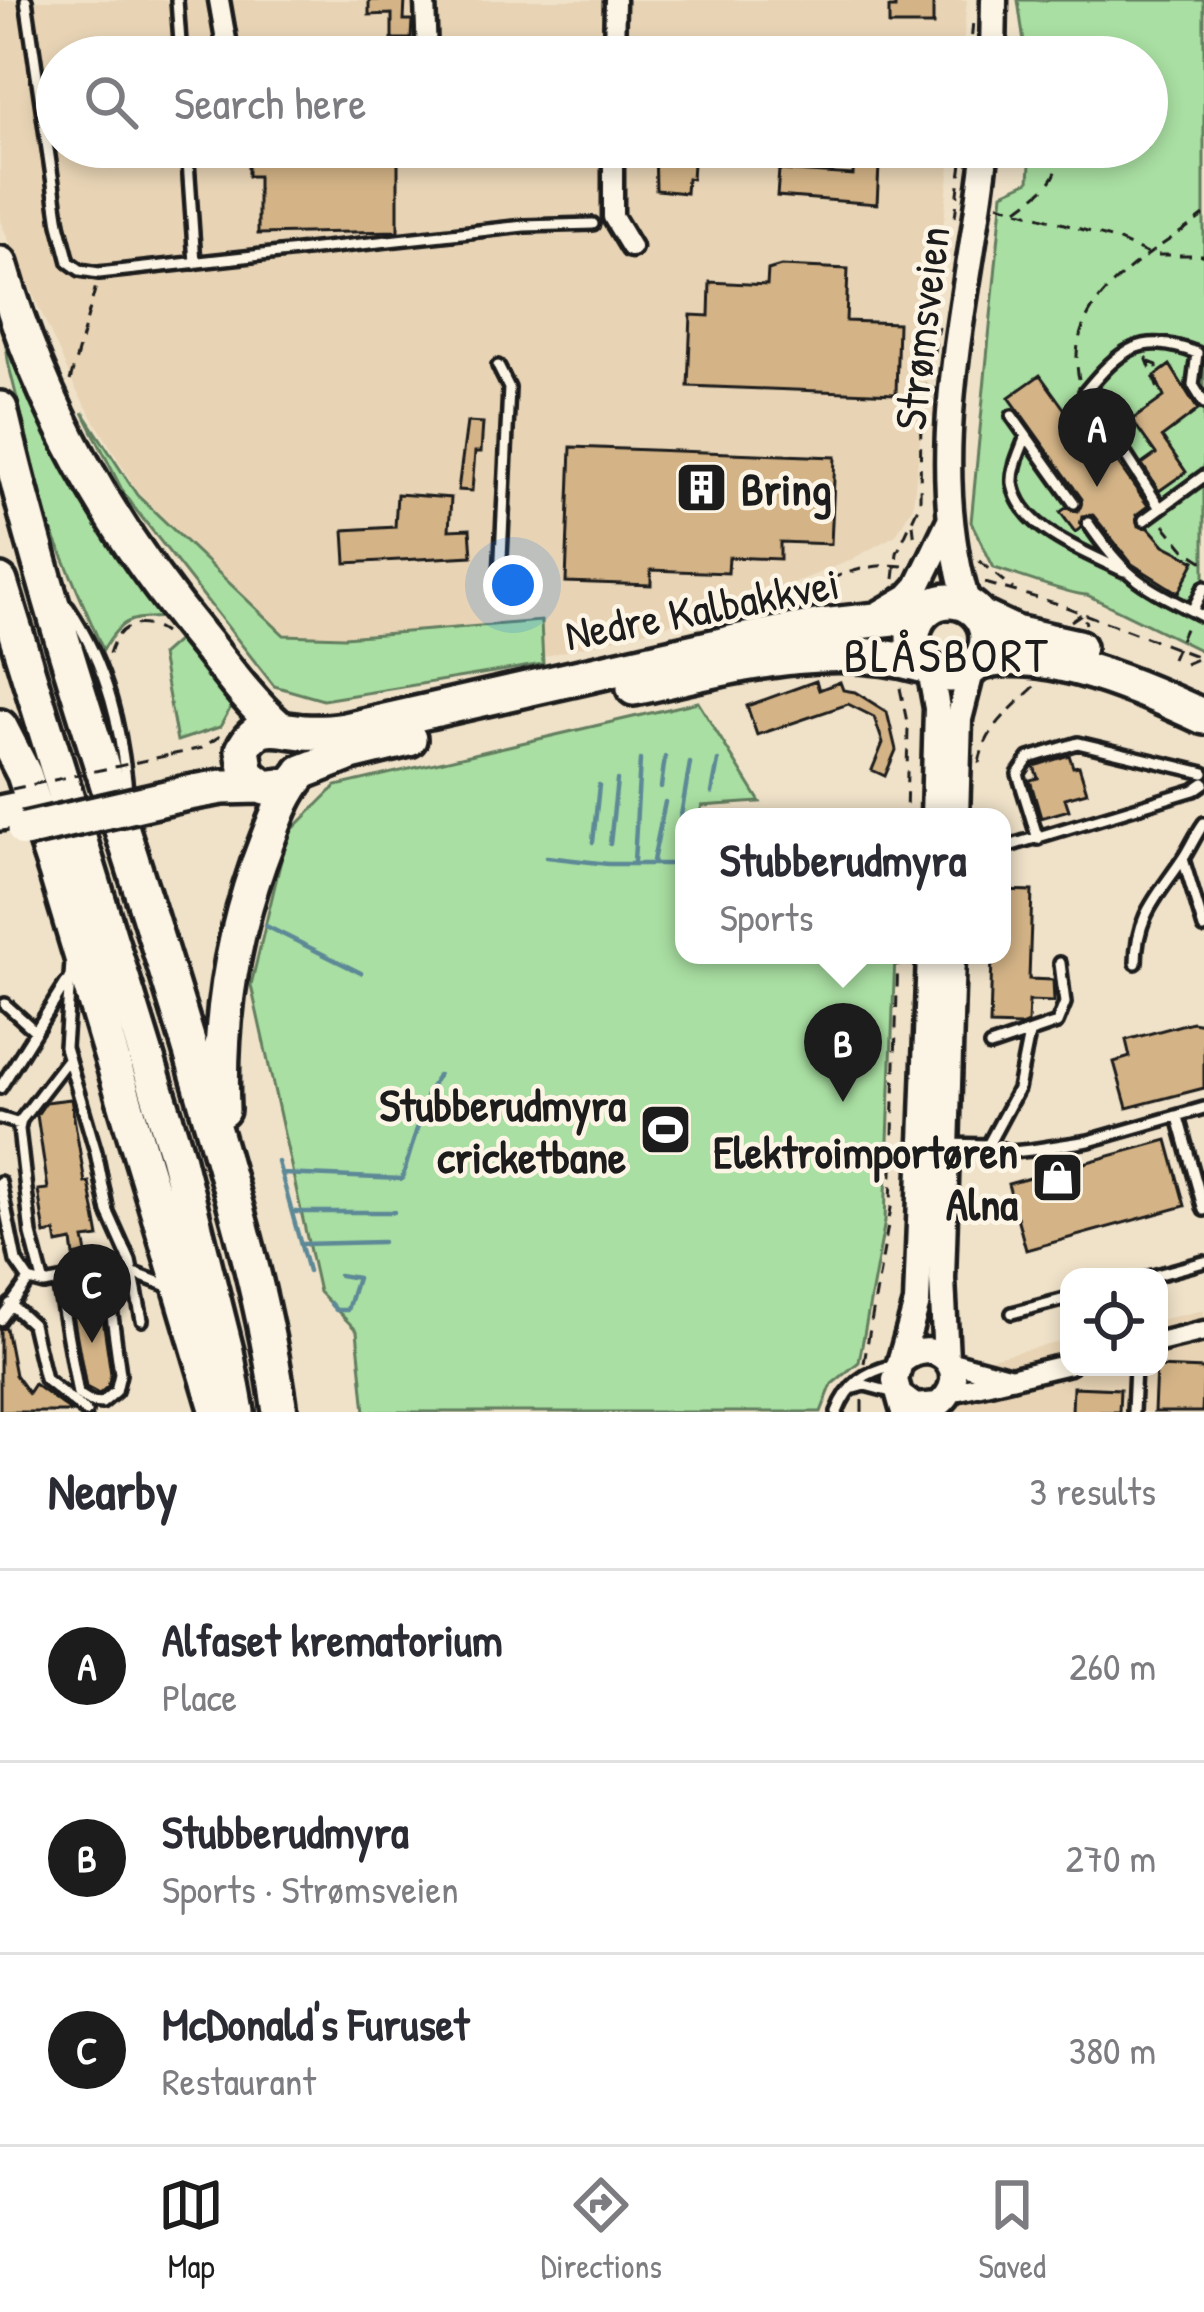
<!DOCTYPE html>
<meta charset="utf-8">
<style>
:root{--surface:#fff;--page:#f2f2f3;--text:#2b2b33;--muted:#7c7c81;--line:#e1e1e2;--accent:#1c1c1c}
body{margin:0;font-family:"Patrick Hand",sans-serif;background:var(--page);color:var(--text)}
.controls{position:absolute;right:36px;bottom:36px;display:grid;overflow:hidden;border-radius:24px;box-shadow:0 6px 18px #0003}
.controls button{width:108px;height:108px;display:grid;place-items:center;padding:0;border:0;border-bottom:3px solid var(--line);background:var(--surface);color:var(--text);font:60px sans-serif}
.you{position:absolute;left:513px;top:585px;width:42px;height:42px;margin:-30px;border:9px solid #fff;border-radius:50%;background:#1a73e8;box-shadow:0 0 0 18px #1a73e833}
.badge{display:grid;place-items:center;width:78px;height:78px;border-radius:50%;background:var(--accent);color:#fff;font-size:39px;font-weight:700}
.pin{position:absolute;translate:-50% -99px;filter:drop-shadow(0 3px 6px #0008)}
.pin::after{content:'';position:absolute;top:63px;width:42px;height:36px;background:inherit;clip-path:polygon(0 0,100% 0,50% 100%)}
.popup{position:absolute;left:675px;top:808px;width:336px;height:156px;box-sizing:border-box;display:grid;place-content:center;border-radius:24px;background:var(--surface);filter:drop-shadow(0 3px 9px #0005);font-size:39px;white-space:nowrap;color:var(--muted)}
.popup b{font-size:45px;color:var(--text)}
.popup::after{content:'';position:absolute;left:50%;top:100%;margin-left:-24px;border:24px solid transparent;border-top-color:var(--surface)}
.list{margin:0;padding:0;list-style:none}
h2{display:flex;justify-content:space-between;align-items:center;height:156px;margin:0;padding:0 48px;font-size:51px}
h2 small{font-size:39px;font-weight:400;color:var(--muted)}
.list li{display:grid;grid-template-columns:78px 1fr auto;gap:36px;align-items:center;box-sizing:border-box;height:192px;padding:0 48px;border-top:3px solid var(--line)}
.list b{display:block;font-size:45px;white-space:nowrap}
.list p{margin:0;font-size:39px;white-space:nowrap;color:var(--muted)}
.list em{font-size:39px;font-style:normal;color:var(--muted)}
.icon{flex:none;width:66px;height:66px;fill:none;stroke:currentColor;stroke-width:2;stroke-linecap:round;stroke-linejoin:round}
.map{position:relative;flex:none;width:1204px;height:1412px;overflow:hidden}
.search{position:absolute;background:var(--surface);box-shadow:0 6px 18px #0003;left:36px;right:36px;top:36px;height:132px;display:flex;align-items:center;gap:30px;box-sizing:border-box;padding:0 42px;border-radius:66px;color:var(--muted);font-size:45px}
.sheet{height:732px;background:var(--surface)}
nav{display:flex;justify-content:space-around;align-items:center;box-sizing:border-box;height:168px;border-top:3px solid var(--line);background:var(--surface);font-size:33px;color:var(--muted)}
nav a{display:grid;justify-items:center;gap:6px}
nav .on{color:var(--accent)}
.map>svg:first-child{display:block}
</style>
<div class="map">
<svg width="1204" height="1412" viewBox="0 0 1204 1412">
<rect width="100%" height="100%" fill="#f0e2c9"/>
<filter id="ink" filterUnits="userSpaceOnUse"><feTurbulence type="fractalNoise" baseFrequency=".00833" numOctaves="2"/><feDisplacementMap in="SourceGraphic" scale="24" xChannelSelector="R" yChannelSelector="G"/><feConvolveMatrix kernelMatrix="1 2 1 2 8 2 1 2 1" color-interpolation-filters="sRGB"/></filter>
<g filter="url(#ink)">
<path fill="#e8d4b5" d="M 0,0 L 967,0 L 962,57 L 57,57 L 57,147 L 952,147 L 913,506 L 896,535 L 847,562 L 729,609 L 543,657 L 541,621 L 344,637 L 284,635 L 138,493 L 76,390 L 0,221 Z
M 1204,1310 L 1204,1412 L 956,1412 L 990,1358 L 1069,1340 L 1069,1367 L 1159,1367 L 1159,1320 Z"/>
<path fill="#a9dfa2" stroke="#627e5f" stroke-width="3" d="M 1018,0 L 1204,0 L 1204,652 L 1087,595 C 1070,595 1016,574 994,568 L 971,522 L 1003,193 L 1029,181 L 1031,147 L 1147,147 L 1147,57 L 1026,57 Z
M 0,309 L 176,616 C 136,621 126,610 103,650 L 47,520 L 9,366 Z
M 83,412 L 137,495 L 284,635 L 344,637 L 541,621 L 543,664 L 323,700 L 274,686 L 125,496 Z
M 185,634 L 236,698 L 220,727 L 177,741 L 161,655 Z
M 698,702 L 760,802 L 702,806 L 698,817 L 684,817 L 684,955 L 895,955 L 885,1221 L 859,1362 L 832,1384 L 821,1412 L 365,1412 L 357,1331 L 319,1292 L 251,985 L 287,835 L 336,786 Z"/>
<g fill="none" stroke-linecap="round" stroke-linejoin="round">
<path stroke="#5d8997" stroke-width="4.5" d="M 661,787 L 665,757
M 712,793 L 718,761
M 678,833 L 690,763
M 593,842 L 599,785
M 610,844 L 617,780
M 547,857 L 608,864 L 684,864
M 634,861 L 640,760
M 653,861 L 665,802
M 266,926 L 361,973
M 278,1162 L 308,1271
M 281,1174 L 402,1179 L 427,1095 L 438,1075
M 293,1212 L 394,1212
M 301,1244 L 383,1242
M 330,1303 L 336,1310 L 347,1310 L 357,1278 L 339,1275"/>
</g>
<path fill="#d4b487" stroke="#1c1c1c" stroke-width="3" d="M 369,0 L 405,0 L 404,20 L 412,20 L 411,39 L 392,39 L 392,14 L 369,15 Z
M 895,0 L 933,0 L 933,25 L 889,25 L 889,8 L 895,8 Z
M 259,147 L 398,147 L 398,231 L 258,234 L 258,176 L 248,176 L 248,157 L 259,157 Z
M 655,147 L 694,147 L 692,179 L 687,178 L 686,193 L 656,190 Z
M 855,147 L 880,147 L 877,204 L 777,196 L 779,170 L 853,175 Z
M 781,266 L 848,269 L 846,321 L 898,323 L 896,394 L 688,386 L 691,315 L 709,316 L 710,282 L 767,285 L 768,270 Z
M 1170,365 L 1198,410 L 1162,437 L 1186,472 L 1159,491 L 1142,464 L 1156,454 L 1132,420 L 1164,397 L 1155,376 Z
M 1040,375 L 1093,449 L 1103,442 L 1148,506 L 1136,515 L 1138,526 L 1149,528 L 1164,545 L 1195,561 L 1178,593 L 1132,564 L 1093,515 L 1082,516 L 1081,528 L 1075,532 L 1060,512 L 1066,508 L 1078,511 L 1082,499 L 1009,397 Z
M 467,422 L 483,423 L 481,452 L 475,452 L 472,491 L 458,490 Z
M 571,447 L 835,457 L 831,544 L 780,542 L 780,559 L 729,557 L 728,573 L 651,570 L 651,585 L 566,582 Z
M 397,494 L 451,498 L 449,530 L 470,529 L 472,556 L 346,563 L 344,530 L 395,527 Z
M 816,681 L 819,690 L 840,682 L 843,690 L 855,692 L 887,712 L 896,750 L 885,776 L 872,770 L 883,743 L 874,717 L 848,704 L 757,735 L 747,706 Z
M 1069,755 L 1073,767 L 1079,766 L 1087,792 L 1065,798 L 1069,810 L 1041,818 L 1030,780 L 1038,778 L 1034,766 Z
M 1002,890 L 1032,891 L 1029,979 L 1053,980 L 1054,1002 L 1029,1001 L 1028,1023 L 1021,1026 L 990,1025 L 992,955 L 1002,955 Z
M 1192,1022 L 1204,1024 L 1204,1088 L 1127,1108 L 1114,1062 L 1130,1057 L 1126,1040 Z
M 71,1099 L 85,1183 L 89,1182 L 99,1237 L 84,1239 L 87,1253 L 74,1256 L 72,1241 L 57,1244 L 55,1232 L 45,1234 L 38,1190 L 48,1189 L 37,1115 L 46,1102 Z
M 1167,1140 L 1185,1206 L 1026,1250 L 1008,1184 Z
M 101,1305 L 111,1374 L 108,1386 L 99,1394 L 86,1387 L 72,1309 Z
M 6,1328 L 15,1375 L 28,1393 L 34,1384 L 72,1412 L 0,1412 L 0,1329 Z
M 1156,1367 L 1204,1369 L 1202,1412 L 1154,1412 Z
M 1073,1387 L 1120,1389 L 1119,1412 L 1072,1412 Z"/>
<g fill="none" stroke-linecap="round" stroke-linejoin="round">
<defs>
<path id="lane" d="M 26,0 L 59,224 L 69,262 L 80,270 L 99,273 L 524,226 L 593,224
M 177,0 L 181,57
M 187,147 L 195,263
M 498,366 L 509,388 L 500,578
M 1012,416 L 1074,503
M 1026,436 C 1021,450 1012,467 1013,483 C 1019,529 1087,553 1124,571
M 1160,508 L 1085,392 C 1120,350 1140,331 1197,353 L 1193,385 L 1204,403
M 1144,520 L 1204,476
M 1088,523 C 1128,582 1143,585 1204,617
M 68,607 C 108,667 122,730 128,801
M 1192,611 L 1204,587
M 1038,839 L 1018,774 L 1029,758 L 1078,743 L 1204,773
M 1002,848 L 1194,790 L 1204,783
M 1183,859 L 1204,928
M 71,963 L 65,1047 L 96,1152 L 108,1212 L 130,1261 L 142,1320
M 1136,963 C 1136,914 1159,895 1184,857 C 1191,846 1196,834 1204,823
M 5,1004 L 34,1030
M 990,1046 L 1057,1023 L 1065,1003 L 1060,963
M 0,1088 L 66,983
M 1178,1117 L 1204,1210
M 0,1118 L 20,1124
M 946,1144 L 988,1145 L 1012,1152 L 1031,1150 L 1089,1141 L 1204,1108
M 988,1145 L 1018,1089 L 1029,1034
M 0,1182 L 16,1261 L 29,1280 L 44,1284 L 123,1269 L 171,1287
M 1149,1277 L 1204,1262
M 58,1282 L 78,1394 L 91,1402 L 102,1403 L 116,1391 L 120,1374 L 106,1272
M 44,1284 L 31,1234 L 19,1129 L 21,1120 L 68,1059
M 10,1304 L 32,1324 L 45,1379 L 86,1412
M 1012,1313 L 1069,1298
M 0,1320 L 29,1280
M 854,1388 L 865,1385 L 895,1393
M 837,1412 C 848,1383 865,1372 894,1365
M 1133,1412 L 1135,1367"/>
<path id="street" d="M 219,0 L 229,57
M 425,0 L 427,57
M 614,57 L 615,0
M 613,147 L 613,217 L 631,247
M 1159,1342 L 1204,1331
M 948,1361 L 1011,1378
M 951,1392 L 1069,1364"/>
<path id="secondary" d="M 993,57 L 994,0
M 968,605 C 921,454 970,299 986,147
M 877,615 L 908,597 L 918,586 L 950,520
M 930,670 L 937,708 L 934,817
M 956,817 L 959,719 L 972,668
M 946,1359 L 942,1279 L 952,955
M 903,1398 L 915,1407 L 938,1405 C 974,1377 939,1332 903,1360
M 904,1412 L 895,1380 L 917,1303 L 930,955"/>
<path id="highway" d="M 0,264 C 41,407 110,529 205,643 C 228,672 250,702 278,727
M 0,409 C 55,646 142,875 208,1110 C 237,1209 266,1309 280,1412
M 0,582 L 177,1156 L 226,1351 L 237,1412
M913 638a37 37 0 1 1 74 0a37 37 0 1 1-74 0Z
M 981,617 L 1015,633 L 1078,647
M 978,663 C 1045,644 1143,689 1204,717
M 634,688 C 730,667 829,638 925,666
M 0,727 L 24,774 L 56,871 L 218,1412
M 302,772 L 351,753 L 409,739
M 290,785 L 265,788 L 247,774 L 243,750 C 258,719 277,730 304,732 C 318,733 331,732 345,730 L 735,642 L 822,626 L 921,615
M 183,794 L 222,787 L 259,786
M 0,813 L 19,809
M 222,1110 C 218,1017 233,928 267,841 C 276,818 284,794 300,775"/>
</defs>
<use href="#lane" stroke="#1c1c1c" stroke-width="18"/>
<use href="#street" stroke="#1c1c1c" stroke-width="27"/>
<use href="#secondary" stroke="#1c1c1c" stroke-width="33"/>
<use href="#highway" stroke="#1c1c1c" stroke-width="42"/>
<path stroke="#1c1c1c" stroke-width="3" stroke-dasharray="12 9" stroke-linecap="butt" d="M 970,57 L 973,20
M 1014,57 L 1050,51 L 1051,57
M 998,204 L 1117,240 L 1148,254
M 1018,209 C 1041,191 1064,180 1057,147
M 955,217 L 964,147
M 1158,255 L 1204,255
M 1146,357 L 1158,389
M 1149,362 L 1157,365 L 1157,369
M 1079,379 C 1062,297 1151,256 1204,215
M 70,381 L 96,286
M 913,524 L 915,542
M 1164,525 L 1185,550 L 1204,562
M 979,561 L 1013,589
M 894,579 L 897,553 L 920,503 L 921,412 L 939,327
M 985,583 L 1055,603 L 1204,659
M 753,613 C 799,595 852,560 903,566
M 1071,621 L 1083,613 L 1086,624
M 109,654 C 117,625 139,616 164,633
M 1172,659 L 1187,624
M 1185,664 L 1199,658
M 900,688 L 908,727 L 906,817
M 170,755 L 202,748 L 223,734
M 979,763 C 985,729 1011,709 1035,686
M 864,1363 L 891,1208 L 898,955
M 862,1412 L 862,1396"/>
<use href="#lane" stroke="#fcf5e5" stroke-width="9"/>
<use href="#street" stroke="#fcf5e5" stroke-width="18"/>
<use href="#secondary" stroke="#fcf5e5" stroke-width="24"/>
<use href="#highway" stroke="#fcf5e5" stroke-width="33"/>
<defs>
<path id="highway-bridge" d="M 25,830 L 183,794"/>
</defs>
<use href="#highway-bridge" stroke="#1c1c1c" stroke-width="42" stroke-linecap="butt"/>
<path stroke="#1c1c1c" stroke-width="3" stroke-dasharray="12 9" stroke-linecap="butt" d="M 12,789 L 170,755"/>
<use href="#highway-bridge" stroke="#fcf5e5" stroke-width="33"/>
</g>
</g>
<defs>
<symbol id="building-square" viewBox="-11 -11 22 22"><rect x="-9" y="-9" width="18" height="18" rx="4" fill="#1c1c1c" stroke="#fcf5e5"/><path d="M-4-6H4V6H1V3H-1V6H-4ZM-2.5-4.3h1.7v1.8h-1.7ZM.8-4.3h1.7v1.8H.8ZM-2.5-1h1.7V.8h-1.7ZM.8-1h1.7V.8H.8Z" fill="#fff"/></symbol>
<symbol id="stadium-square" viewBox="-11 -11 22 22"><rect x="-9" y="-9" width="18" height="18" rx="4" fill="#1c1c1c" stroke="#fcf5e5"/><path d="M0-5a6.5 5 0 1 0 0 10a6.5 5 0 1 0 0-10ZM-3.5-1.8h7v3.6h-7Z" fill="#fff"/></symbol>
<symbol id="shop-square" viewBox="-11 -11 22 22"><rect x="-9" y="-9" width="18" height="18" rx="4" fill="#1c1c1c" stroke="#fcf5e5"/><path d="M-5-2.5h2.3a2.7 3.5 0 0 1 5.4 0H5L5.5 6h-11ZM-1.5-2.5h3a1.5 2.3 0 0 0-3 0Z" fill="#fff"/></symbol>
</defs>
<g fill-rule="evenodd">
<use href="#building-square" x="672" y="458" width="59" height="59"/>
<use href="#stadium-square" x="636" y="1100" width="59" height="59"/>
<use href="#shop-square" x="1028" y="1148" width="59" height="59"/>
</g>
<g text-anchor="middle" dominant-baseline="central" stroke-width="9" stroke-linejoin="round" paint-order="stroke">
<g font-size="45" fill="#1c1c1c" stroke="#fcf5e5">
<text transform="translate(921 328) rotate(-83)">Strømsveien</text>
<text transform="translate(702 608) rotate(-11)">Nedre Kalbakkvei</text>
</g>
<g font-size="45" font-weight="bold" fill="#1c1c1c" stroke="#fcf5e5" text-anchor="end">
<text x="741" y="488" text-anchor="start">Bring</text>
<text x="626" y="1104">Stubberudmyra<tspan x="626" dy="52">cricketbane</tspan></text>
<text x="1018" y="1151">Elektroimportøren<tspan x="1018" dy="52">Alna</tspan></text>
</g>
<g font-size="48" letter-spacing="3" fill="#1c1c1c" stroke="#fcf5e5">
<text x="947" y="654">BLÅSBORT</text>
</g>
</g>
</svg>
<div class="controls">
<button><svg class="icon" aria-label="locate" viewBox="0 0 24 24"><circle cx="12" cy="12" r="6"/><path d="M12 2v4M12 18v4M2 12h4M18 12h4"/></svg></button>
</div>
<div class="you"></div>
<div class="pin badge" style="left:1097px;top:487px">A</div>
<div class="pin badge" style="left:843px;top:1102px">B</div>
<div class="popup"><b>Stubberudmyra</b>Sports</div>
<div class="pin badge" style="left:92px;top:1343px">C</div>
<div class="search"><svg class="icon" aria-label="search" viewBox="0 0 24 24"><circle cx="10" cy="10" r="6"/><path d="M15 15l6 6"/></svg>Search here</div>
</div>
<section class="sheet">
<h2>Nearby<small>3 results</small></h2>
<ul class="list">
<li><span class="badge">A</span><div><b>Alfaset krematorium</b><p>Place</p></div><em>260 m</em></li>
<li><span class="badge">B</span><div><b>Stubberudmyra</b><p>Sports · Strømsveien</p></div><em>270 m</em></li>
<li><span class="badge">C</span><div><b>McDonald's Furuset</b><p>Restaurant</p></div><em>380 m</em></li>
</ul>
</section>
<nav>
<a class="on"><svg class="icon" aria-label="map" viewBox="0 0 24 24"><path d="M3 6l6-2 6 2 6-2v14l-6 2-6-2-6 2zM9 4v14M15 6v14"/></svg>Map</a>
<a><svg class="icon" aria-label="directions" viewBox="0 0 24 24"><path d="M12 3l9 9-9 9-9-9zM9 14v-3h6M13 9l2 2-2 2"/></svg>Directions</a>
<a><svg class="icon" aria-label="saved" viewBox="0 0 24 24"><path d="M7 4h10v16l-5-4-5 4z"/></svg>Saved</a>
</nav>
